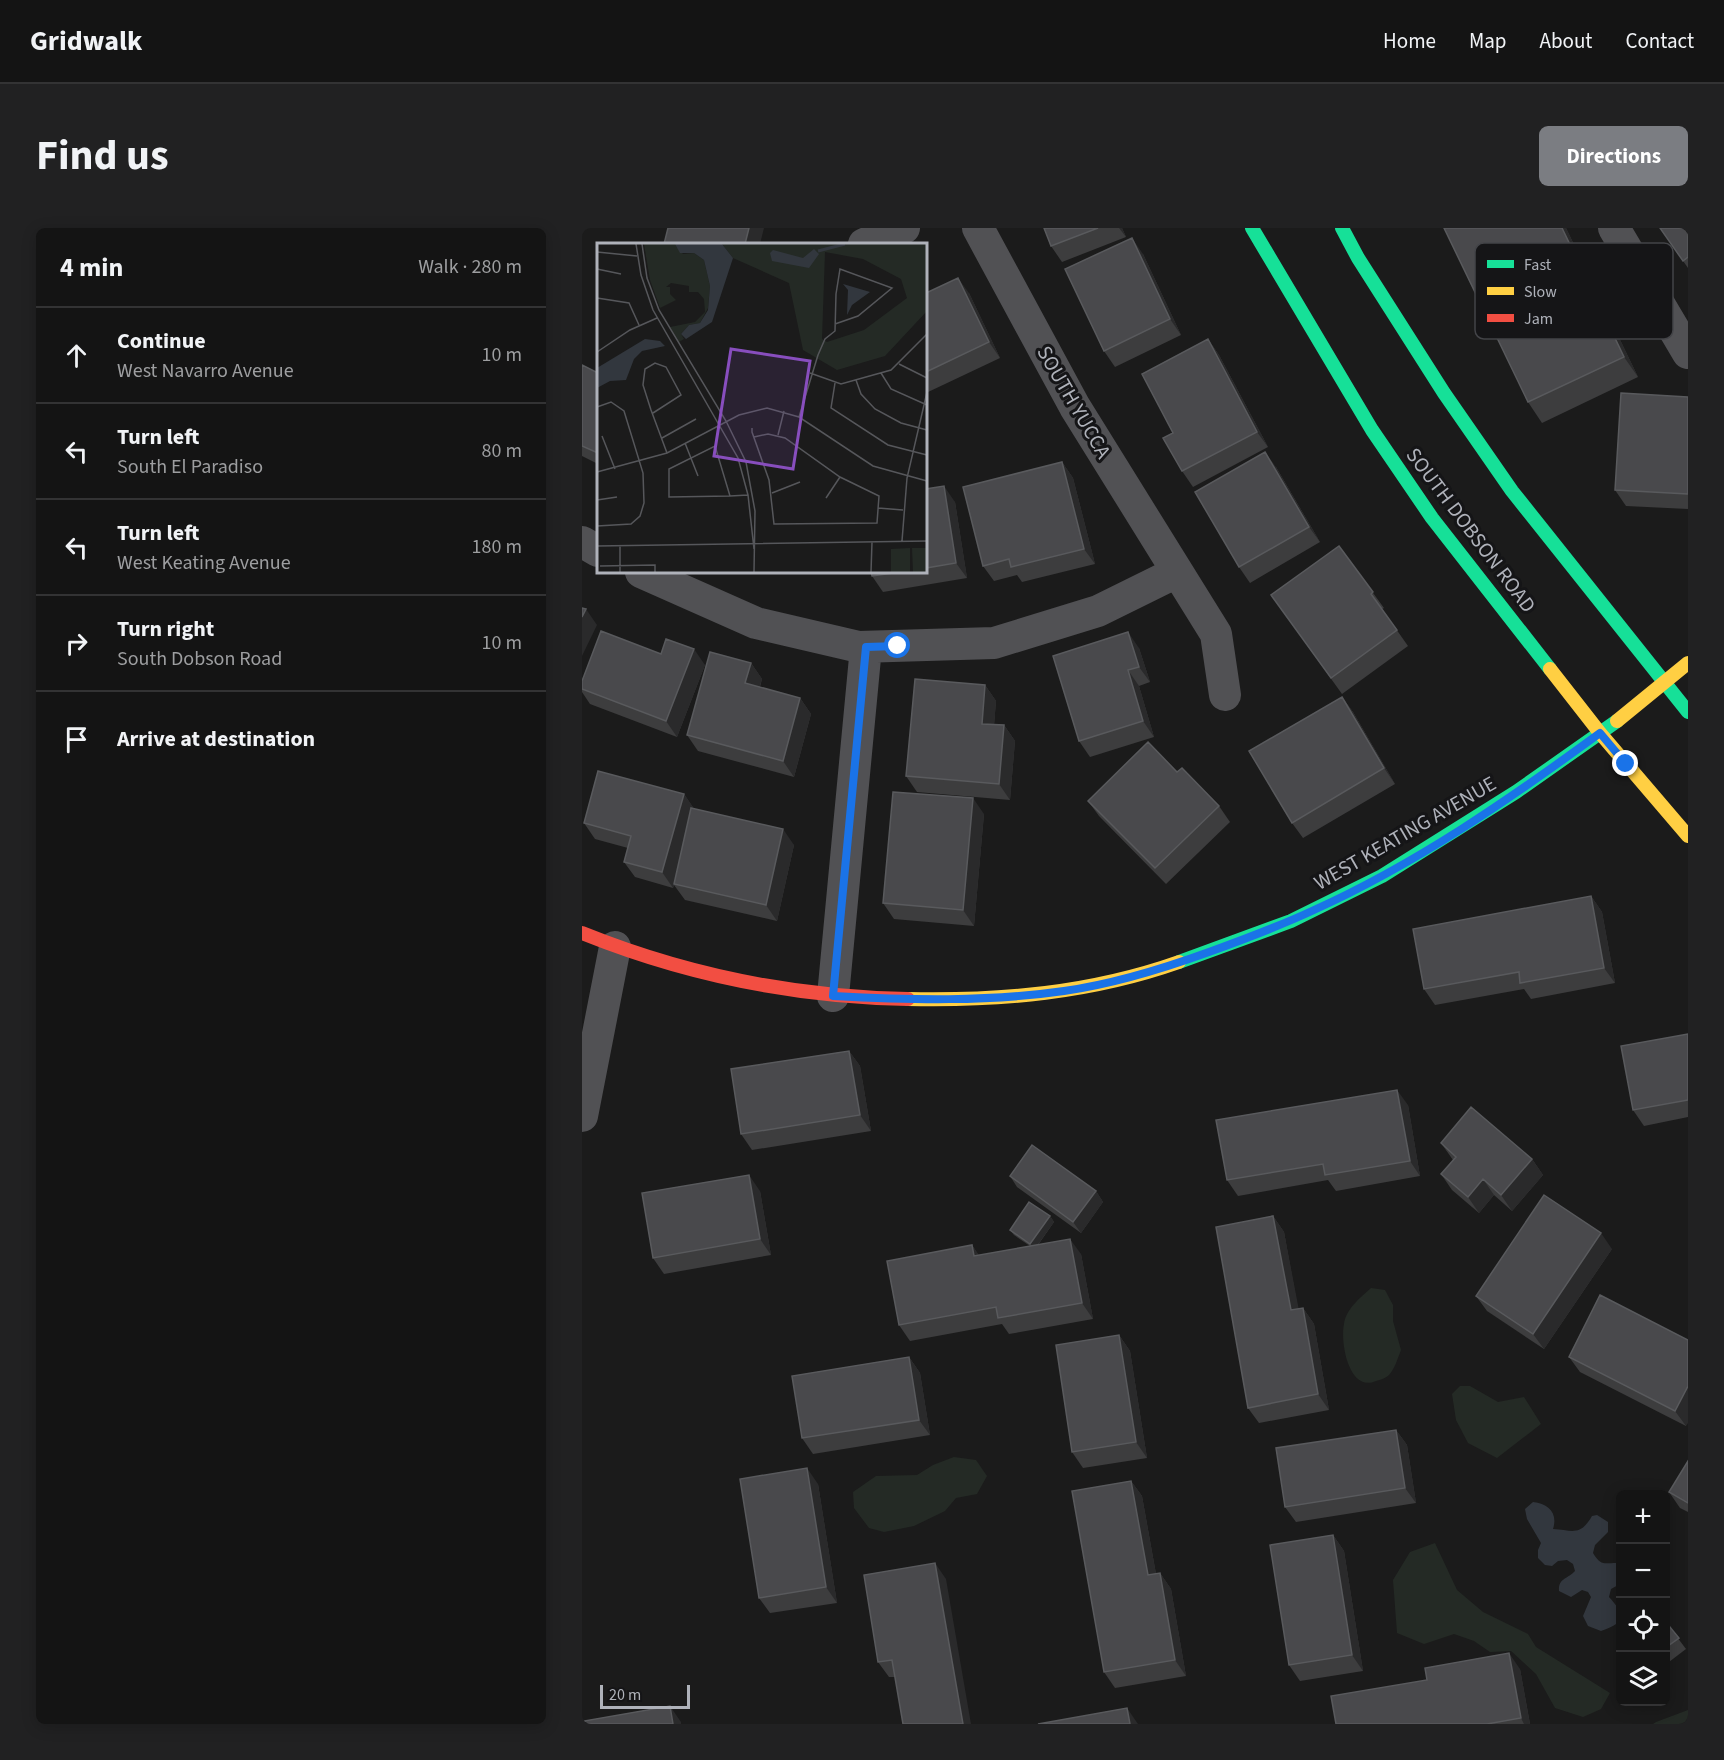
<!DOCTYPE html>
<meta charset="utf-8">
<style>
:root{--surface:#141414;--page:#212122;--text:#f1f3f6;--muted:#9d9ea0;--line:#333334;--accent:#7b7d82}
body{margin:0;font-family:"Source Sans 3",sans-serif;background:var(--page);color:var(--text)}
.controls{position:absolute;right:18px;bottom:18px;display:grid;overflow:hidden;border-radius:9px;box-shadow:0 3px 15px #0003}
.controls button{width:54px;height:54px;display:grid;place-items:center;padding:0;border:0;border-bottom:2px solid var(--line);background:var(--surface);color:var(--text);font:30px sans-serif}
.scale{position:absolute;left:18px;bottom:15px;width:90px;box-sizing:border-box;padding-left:6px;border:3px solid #afb2ba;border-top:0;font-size:16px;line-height:21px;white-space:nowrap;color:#afb2ba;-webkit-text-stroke:4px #151517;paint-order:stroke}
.stop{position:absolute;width:18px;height:18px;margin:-14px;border:4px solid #1a73e8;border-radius:50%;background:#fff}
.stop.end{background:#1a73e8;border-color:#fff;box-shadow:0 2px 6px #0008}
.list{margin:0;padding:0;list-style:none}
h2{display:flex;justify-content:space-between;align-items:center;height:78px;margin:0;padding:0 24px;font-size:26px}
h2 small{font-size:20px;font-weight:400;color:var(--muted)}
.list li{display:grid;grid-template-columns:39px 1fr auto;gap:18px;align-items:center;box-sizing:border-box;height:96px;padding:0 24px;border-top:2px solid var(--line)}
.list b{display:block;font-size:22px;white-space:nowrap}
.list p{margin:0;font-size:20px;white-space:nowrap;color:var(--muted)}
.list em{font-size:20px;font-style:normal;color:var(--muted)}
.icon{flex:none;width:33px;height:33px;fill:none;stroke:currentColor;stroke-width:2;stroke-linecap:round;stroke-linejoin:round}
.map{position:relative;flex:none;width:1106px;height:1496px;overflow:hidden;border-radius:9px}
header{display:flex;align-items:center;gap:36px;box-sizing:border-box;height:84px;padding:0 30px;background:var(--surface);border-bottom:2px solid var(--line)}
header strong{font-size:28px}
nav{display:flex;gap:33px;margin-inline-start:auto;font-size:21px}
.intro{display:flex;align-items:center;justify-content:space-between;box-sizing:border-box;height:144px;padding:0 36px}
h1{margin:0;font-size:42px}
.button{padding:15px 27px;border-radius:9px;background:var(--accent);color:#fff;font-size:21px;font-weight:700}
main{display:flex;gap:36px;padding:0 36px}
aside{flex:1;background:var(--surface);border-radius:9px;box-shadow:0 3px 15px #0003}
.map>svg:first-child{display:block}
</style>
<header>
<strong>Gridwalk</strong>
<nav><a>Home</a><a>Map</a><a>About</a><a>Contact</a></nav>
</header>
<div class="intro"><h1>Find us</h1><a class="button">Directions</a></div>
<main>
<aside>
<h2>4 min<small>Walk · 280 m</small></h2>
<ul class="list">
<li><svg class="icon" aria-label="ahead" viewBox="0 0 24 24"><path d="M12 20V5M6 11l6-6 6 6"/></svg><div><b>Continue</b><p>West Navarro Avenue</p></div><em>10 m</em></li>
<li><svg class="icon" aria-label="left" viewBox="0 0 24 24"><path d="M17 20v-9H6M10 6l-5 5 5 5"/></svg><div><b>Turn left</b><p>South El Paradiso</p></div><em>80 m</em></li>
<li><svg class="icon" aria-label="left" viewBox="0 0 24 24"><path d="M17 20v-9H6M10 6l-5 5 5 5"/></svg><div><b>Turn left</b><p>West Keating Avenue</p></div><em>180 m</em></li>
<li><svg class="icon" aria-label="right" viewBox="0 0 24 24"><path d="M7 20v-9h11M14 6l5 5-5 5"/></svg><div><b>Turn right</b><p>South Dobson Road</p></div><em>10 m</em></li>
<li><svg class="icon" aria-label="arrive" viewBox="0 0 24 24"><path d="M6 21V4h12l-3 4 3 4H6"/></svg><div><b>Arrive at destination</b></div></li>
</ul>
</aside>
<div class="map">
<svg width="1106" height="1496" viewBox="0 0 1106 1496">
<rect width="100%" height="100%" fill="#1b1b1b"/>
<path fill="#242a25" d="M 789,1060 L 803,1062 L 811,1077 L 811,1093 L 819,1122 C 816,1130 812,1142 807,1147 C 804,1150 798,1152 794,1153 C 767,1165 758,1115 762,1096 C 764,1081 778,1070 789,1060 Z
M 878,1158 L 888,1158 L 916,1174 L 942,1169 L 959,1196 L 915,1230 L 886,1215 L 874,1192 L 870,1166 Z
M 372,1229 L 394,1232 L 405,1248 L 395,1266 L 374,1270 L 363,1283 L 332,1298 L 302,1304 L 287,1300 L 272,1280 L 271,1264 L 294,1248 L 335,1247 L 351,1237 Z
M 853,1315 L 875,1362 L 901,1384 L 946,1406 L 954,1419 L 1028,1465 L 1019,1481 L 1001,1489 L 973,1480 L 954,1446 L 929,1423 L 908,1424 L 892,1413 L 872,1406 L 842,1416 L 815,1405 L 811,1352 L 828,1324 Z
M 1106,1482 L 1106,1496 L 1071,1496 L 1074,1494 Z"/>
<path fill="#32373e" d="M 951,1274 C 967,1276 976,1285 971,1301 C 990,1302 998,1309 1010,1288 L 1015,1287 L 1026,1294 L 1026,1304 L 1013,1317 L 1011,1325 C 1020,1340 1024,1334 1038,1335 L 1038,1356 L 1029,1361 L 1027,1369 C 1044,1388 1044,1394 1019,1403 L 1006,1398 L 1001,1388 L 1009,1369 L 1006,1364 L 1000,1362 L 989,1369 L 977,1363 C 976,1350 986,1351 993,1343 L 991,1336 L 985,1332 L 976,1333 L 970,1338 L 963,1337 L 956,1330 L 956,1322 L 959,1315 L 945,1291 L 943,1281 Z"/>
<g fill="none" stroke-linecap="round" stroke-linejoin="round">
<path stroke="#515154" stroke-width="32" d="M 396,0 L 493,179 L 634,406 L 643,467
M 1032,0 L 1106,125
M 282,16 L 322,0
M 0,314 L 16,323
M 59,344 L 174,395 L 277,419 L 412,415 L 516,383 L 595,344
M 251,768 L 284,419
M 0,888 L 33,719"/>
<path stroke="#16e098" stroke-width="14" d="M 670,0 L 790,202 L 850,290 L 968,441
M 760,0 L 776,30 L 862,165 L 930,263 L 1106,484
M 597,734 L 709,693 L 800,648 L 934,564 L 1035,493"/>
<path stroke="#ffcf43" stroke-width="14" d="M 968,441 L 1018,505 L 1106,608
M 1035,493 L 1106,435
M 326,771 C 419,773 509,765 597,734"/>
<path stroke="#f24e42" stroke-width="14" d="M 0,705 C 104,747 213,769 326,771"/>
</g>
<path fill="#3d3d3e" d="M 462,0 L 540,0 L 544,9 L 480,34 L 469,18 Z
M 984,0 L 1056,149 L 960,195 L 946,174 Z
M 1078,0 L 1106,0 L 1106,40 Z
M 561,26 L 599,107 L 533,139 L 522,123 Z
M 344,65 L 387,65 L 418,130 L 344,165 Z
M 626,111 L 637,127 L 686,219 L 611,259 L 600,243 L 591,205 Z
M 0,137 L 16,145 L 16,236 L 0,228 Z
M 1106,169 L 1106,281 L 1044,278 L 1033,262 Z
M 480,234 L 491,250 L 513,336 L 440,354 L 435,347 L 412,353 L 401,338 Z
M 694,239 L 738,314 L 668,355 L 657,339 Z
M 344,261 L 373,274 L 385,350 L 301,364 L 290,348 L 289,344 L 344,344 Z
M 757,318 L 802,380 L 800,381 L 826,418 L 760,466 L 689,367 Z
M 557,420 L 568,454 L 557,458 L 572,509 L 508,529 L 497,513 Z
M 79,426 L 123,437 L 95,509 L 8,476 L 0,464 L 0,453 Z
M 169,435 L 180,451 L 178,459 L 218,470 L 229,486 L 212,549 L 116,523 L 105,507 Z
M 403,457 L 414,473 L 412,497 L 422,497 L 433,513 L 428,572 L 335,564 L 324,548 Z
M 760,469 L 771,484 L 813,556 L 721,610 L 710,595 Z
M 595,544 L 637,578 L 648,594 L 584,656 L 517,588 L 506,573 Z
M 102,566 L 112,581 L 212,617 L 195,693 L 103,672 L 92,657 L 91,660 L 53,649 L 42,634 L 46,620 L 13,611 L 2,595 Z
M 402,586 L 392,698 L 312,691 L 301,675 Z
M 1009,668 L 1020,684 L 1033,755 L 949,771 L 942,761 L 853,777 L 842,761 Z
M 1106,806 L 1106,889 L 1062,898 L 1051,882 Z
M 267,823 L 278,838 L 289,903 L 170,922 L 159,906 Z
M 826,877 L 838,948 L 754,963 L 746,952 L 656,968 L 645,952 Z
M 859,915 L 950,931 L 961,947 L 930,983 L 912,967 L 897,985 L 870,962 L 859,946 L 871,932 Z
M 428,948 L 514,963 L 521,974 L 499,1005 L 435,959 Z
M 178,963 L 189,1027 L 82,1046 L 71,1030 Z
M 468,988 L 472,994 L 456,1017 L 499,1026 L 511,1091 L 427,1106 L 420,1096 L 328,1113 L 317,1097 L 390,1017 L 397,1028 L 448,1018 L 432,1007 L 428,1002 Z
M 691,988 L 702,1004 L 716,1081 L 721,1080 L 732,1096 L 747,1182 L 677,1195 L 666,1180 Z
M 1030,1021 L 962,1121 L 905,1083 L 894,1068 Z
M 537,1107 L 548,1123 L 565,1230 L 501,1240 L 490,1224 Z
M 1106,1112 L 1104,1198 L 998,1144 L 987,1129 Z
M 327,1129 L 338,1145 L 348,1207 L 231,1226 L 220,1210 Z
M 814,1202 L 825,1217 L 834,1275 L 714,1294 L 703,1279 Z
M 1106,1233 L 1106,1284 L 1098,1280 L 1087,1264 Z
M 549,1253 L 560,1268 L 574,1346 L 578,1345 L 589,1361 L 604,1448 L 533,1460 L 522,1444 Z
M 236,1256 L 255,1375 L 188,1385 L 177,1370 Z
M 751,1307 L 762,1323 L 781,1443 L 718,1453 L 707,1437 Z
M 364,1351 L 313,1449 L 307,1449 L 296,1434 Z
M 1083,1393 L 1104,1421 L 1083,1437 Z
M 938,1441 L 948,1496 L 754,1496 Z"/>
<path fill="#2a2a2b" d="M 167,0 L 182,0 L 178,16 L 163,16 Z
M 537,0 L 540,0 L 544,9 Z
M 980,0 L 984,0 L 1056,149 L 1042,129 Z
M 550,10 L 561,26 L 599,107 L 588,91 Z
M 376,50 L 387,65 L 418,130 L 407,114 Z
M 626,111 L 637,127 L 686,219 L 675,204 Z
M 683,224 L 694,239 L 738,314 L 727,299 Z
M 480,234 L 491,250 L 513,336 L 502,321 Z
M 362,258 L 373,274 L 385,350 L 374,335 Z
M 4,381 L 15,397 L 0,428 L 0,389 Z
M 546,404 L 557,420 L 568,454 L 557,439 Z
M 112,421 L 123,437 L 95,509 L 84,493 Z
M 169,435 L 180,451 L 174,470 L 163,455 Z
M 546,442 L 557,458 L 572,509 L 561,493 Z
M 403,457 L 414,473 L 411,511 L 400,496 Z
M 760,469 L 771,484 L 813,556 L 802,540 Z
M 218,470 L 229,486 L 212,549 L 201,533 Z
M 422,497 L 433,513 L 428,572 L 417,556 Z
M 102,566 L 113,582 L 91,660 L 80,644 Z
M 391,570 L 402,586 L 392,698 L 381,682 Z
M 201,601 L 212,617 L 195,693 L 184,677 Z
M 1009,668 L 1020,684 L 1033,755 L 1022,740 Z
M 267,823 L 278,838 L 289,903 L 278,887 Z
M 815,862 L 826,877 L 838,948 L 828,933 Z
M 950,931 L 961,947 L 930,983 L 919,967 Z
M 167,947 L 178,963 L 189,1027 L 178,1011 Z
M 901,951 L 912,967 L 897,985 L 886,969 Z
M 514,963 L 521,974 L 499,1005 L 491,994 Z
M 468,988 L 472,994 L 452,1022 L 448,1016 Z
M 691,988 L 702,1004 L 720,1098 L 709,1082 Z
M 1019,1005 L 1030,1021 L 962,1121 L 951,1106 Z
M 488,1011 L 499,1026 L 511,1091 L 500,1075 Z
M 390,1017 L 401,1033 L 392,1028 Z
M 721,1080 L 732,1096 L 747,1182 L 736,1166 Z
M 537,1107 L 548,1123 L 565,1230 L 554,1214 Z
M 327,1129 L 338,1145 L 348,1207 L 337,1192 Z
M 1106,1158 L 1106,1195 L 1104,1198 L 1093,1183 Z
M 814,1202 L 825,1217 L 834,1275 L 823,1260 Z
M 225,1240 L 236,1256 L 255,1375 L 244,1359 Z
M 549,1253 L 560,1268 L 577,1363 L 566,1347 Z
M 751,1307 L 762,1323 L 781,1443 L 770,1427 Z
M 353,1335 L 364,1351 L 389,1496 L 381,1496 Z
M 578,1345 L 589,1361 L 604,1448 L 593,1432 Z
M 927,1425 L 938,1441 L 948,1496 L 942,1496 L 939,1490 Z
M 88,1478 L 99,1494 L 99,1496 L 91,1496 Z
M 545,1480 L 556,1496 L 548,1496 Z"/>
<path fill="#49494c" stroke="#595a5d" stroke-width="1.5" d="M 86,0 L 167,0 L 163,16 L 82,16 Z
M 462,0 L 516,0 L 469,18 Z
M 862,0 L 980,0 L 1042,129 L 946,174 Z
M 1078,0 L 1106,0 L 1106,29 L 1101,33 Z
M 550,10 L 588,91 L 522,123 L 483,41 Z
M 376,50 L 407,114 L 344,144 L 344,65 Z
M 626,111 L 675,204 L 600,243 L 581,210 L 591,205 L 560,146 Z
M 0,137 L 16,145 L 16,225 L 0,218 Z
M 1039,165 L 1106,169 L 1106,266 L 1033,262 Z
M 683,224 L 727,299 L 657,339 L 613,264 Z
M 480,234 L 502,321 L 429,339 L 427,331 L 401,338 L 381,259 Z
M 362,258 L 374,335 L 344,340 L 344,261 Z
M 757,318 L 791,364 L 789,366 L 815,402 L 749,450 L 689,367 Z
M 289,344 L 319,344 L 290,348 Z
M 0,380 L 4,381 L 0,389 Z
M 19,403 L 79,426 L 84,411 L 112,421 L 84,493 L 0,461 L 0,453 Z
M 546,404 L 557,439 L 546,442 L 561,493 L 497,513 L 471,428 Z
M 128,424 L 169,435 L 163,455 L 218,470 L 201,533 L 105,507 Z
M 333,451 L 403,457 L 400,496 L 422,497 L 417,556 L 324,548 Z
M 760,469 L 802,540 L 710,595 L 667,523 Z
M 566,514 L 595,544 L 600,540 L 637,578 L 573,640 L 506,573 Z
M 16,543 L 102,566 L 80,644 L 42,634 L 49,608 L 2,595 Z
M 311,564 L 391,570 L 381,682 L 301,675 Z
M 109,580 L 201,601 L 184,677 L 92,656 Z
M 1009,668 L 1022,740 L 938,755 L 937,744 L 842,761 L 831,701 Z
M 1106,806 L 1106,872 L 1051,882 L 1039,818 Z
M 267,823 L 278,887 L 159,906 L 149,841 Z
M 815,862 L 828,933 L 743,947 L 741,936 L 645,952 L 634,892 Z
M 889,879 L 950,931 L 919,967 L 901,951 L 886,969 L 859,946 L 874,929 L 859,915 Z
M 450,917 L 514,963 L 491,994 L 428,948 Z
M 167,947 L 178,1011 L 71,1030 L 60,965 Z
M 962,967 L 1019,1005 L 951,1106 L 894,1068 Z
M 447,974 L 468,988 L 448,1016 L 428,1002 Z
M 691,988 L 709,1082 L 721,1080 L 736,1166 L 666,1180 L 634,999 Z
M 488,1011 L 500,1075 L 416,1090 L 414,1079 L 317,1097 L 305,1033 L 390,1017 L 392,1028 Z
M 1018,1067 L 1106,1112 L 1106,1158 L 1093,1183 L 987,1129 Z
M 537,1107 L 554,1214 L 490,1224 L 474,1117 Z
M 327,1129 L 337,1192 L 220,1210 L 210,1148 Z
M 814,1202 L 823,1260 L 703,1279 L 694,1220 Z
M 1106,1233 L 1106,1275 L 1087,1264 Z
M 225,1240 L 244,1359 L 177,1370 L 158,1251 Z
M 549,1253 L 566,1347 L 578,1345 L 593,1432 L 522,1444 L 490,1263 Z
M 751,1307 L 770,1427 L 707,1437 L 688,1317 Z
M 353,1335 L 381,1496 L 321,1496 L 310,1432 L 296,1434 L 282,1347 Z
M 1083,1393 L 1097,1410 L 1083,1420 Z
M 927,1425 L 939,1490 L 905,1496 L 754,1496 L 749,1468 L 845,1452 L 843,1440 Z
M 88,1478 L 91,1496 L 3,1496 L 2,1493 Z
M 545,1480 L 548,1496 L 456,1496 Z"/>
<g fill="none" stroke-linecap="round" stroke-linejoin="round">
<path stroke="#1a73e8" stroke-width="8" d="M 316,418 L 284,419 L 251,768 C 328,772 406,774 482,763 C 532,756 580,741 627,724 C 663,711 698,698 732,682 C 834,636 928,571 1018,505 L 1044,536"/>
</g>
<g text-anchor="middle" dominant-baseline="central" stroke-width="6" stroke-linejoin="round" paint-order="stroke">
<g font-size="21" fill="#afb2ba" stroke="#151517">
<text transform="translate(492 174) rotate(60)">SOUTH YUCCA</text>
<text transform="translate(889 302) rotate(53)">SOUTH DOBSON ROAD</text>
<text transform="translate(823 605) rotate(-30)">WEST KEATING AVENUE</text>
</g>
</g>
<g transform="translate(15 15)">
<rect width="330" height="330" fill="#1b1b1b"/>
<path d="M 47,1 L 78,1 L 86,11 L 97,10 L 107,17 L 113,43 L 111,65 L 103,80 L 92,82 L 84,91 L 87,96 L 82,99 L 73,84 L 98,79 L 108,69 L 107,56 L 101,49 L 92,49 L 92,43 L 74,40 L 69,44 L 73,44 L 73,51 L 79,57 L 63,65 L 53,37 ZM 125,1 L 330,1 L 330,68 L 288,113 L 240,127 L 206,107 L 192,40 L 136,15 ZM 228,9 L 266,16 L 304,36 L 310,55 L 267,87 L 230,99 L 225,96 ZM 313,305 L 313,329 L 294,329 L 294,306 ZM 315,305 L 330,305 L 330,329 L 316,329 Z" fill="#242a25" fill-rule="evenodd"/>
<path d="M 78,1 L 125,1 L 136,15 L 115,79 L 89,96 L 84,91 L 92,82 L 103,80 L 111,67 L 113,43 L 107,17 L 97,10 L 83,10 ZM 217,6 L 222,11 L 212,25 L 175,18 L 173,10 L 176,7 L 206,15 ZM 246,41 L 273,49 L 255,62 L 250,72 L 251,47 ZM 48,96 L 63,98 L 68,103 L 45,108 L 37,116 L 29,137 L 13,138 L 0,145 L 0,125 Z" fill="#32373e"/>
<path fill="none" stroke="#32373e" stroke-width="3" d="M 221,8 L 248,1"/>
<path fill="none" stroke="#56575b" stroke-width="1.5" d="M 39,1 L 44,32 L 56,67 L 141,215 L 151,252 L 157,306M 45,1 L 50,35 L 62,67 L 129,178 L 149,219 L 158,268 L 157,329M 0,9 L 40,13M 0,26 L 24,31M 0,55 L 32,60 L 42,82M 0,109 L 33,87 L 60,75M 221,112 L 228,96 L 238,88 L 239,51 L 243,26 L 295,45 L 261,73 L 238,81M 302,121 L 330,135M 213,130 L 244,141 L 294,127 L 330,91M 284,130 L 294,146 L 330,162M 259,137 L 264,151 L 278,166 L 304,180 L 330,187M 238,140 L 234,165 L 291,202 L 330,212M 0,164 L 14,159 L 27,168 L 46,230 L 47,260 L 43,273 L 34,281 L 0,283M 56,170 L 84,152 L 69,124 L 58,120 L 48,126 L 46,142 L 54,167 L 70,210M 202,174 L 221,112M 155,185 L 155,189 L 172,237 L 177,281 L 280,280 L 282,253 L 243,234 L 188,195 L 171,191 L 157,194M 181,192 L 187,168M 5,193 L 18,226M 65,195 L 99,176M 88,200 L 101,233M 0,229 L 70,210 L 142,172 L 170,165 L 202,174 L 276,223 L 330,238M 175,250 L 203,239M 133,253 L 118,203 L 72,226 L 72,254 L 133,253 L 151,252M 229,255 L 243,234M 0,257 L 20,254M 281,265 L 306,267M 305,298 L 310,235 L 330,149M 23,302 L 23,329M 0,303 L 330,298M 3,323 L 58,322 L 58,329M 274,329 L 275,299"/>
<path fill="#884ebe" fill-opacity="0.15" stroke="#884ebe" stroke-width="3" d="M 134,106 L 213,118 L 196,226 L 117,213 Z"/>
<rect width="330" height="330" fill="none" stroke="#afb2ba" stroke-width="3"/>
</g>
<rect x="893" y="15" width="198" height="96" rx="9" fill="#151517" stroke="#434448" stroke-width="1.5"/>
<rect x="905" y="32" width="27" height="8" fill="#16e098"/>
<rect x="905" y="59" width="27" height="8" fill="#ffcf43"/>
<rect x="905" y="86" width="27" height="8" fill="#f24e42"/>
<g font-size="16" fill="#afb2ba">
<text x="942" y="42">Fast</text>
<text x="942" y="69">Slow</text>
<text x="942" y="96">Jam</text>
</g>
</svg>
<div class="controls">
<button>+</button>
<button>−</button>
<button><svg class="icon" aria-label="locate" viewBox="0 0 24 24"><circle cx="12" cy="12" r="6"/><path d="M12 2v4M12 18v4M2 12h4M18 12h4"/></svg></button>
<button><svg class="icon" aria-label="layers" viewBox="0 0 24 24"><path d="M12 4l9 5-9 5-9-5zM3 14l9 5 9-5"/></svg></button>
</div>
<div class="scale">20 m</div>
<div class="stop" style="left:316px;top:418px"></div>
<div class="stop end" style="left:1044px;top:536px"></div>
</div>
</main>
